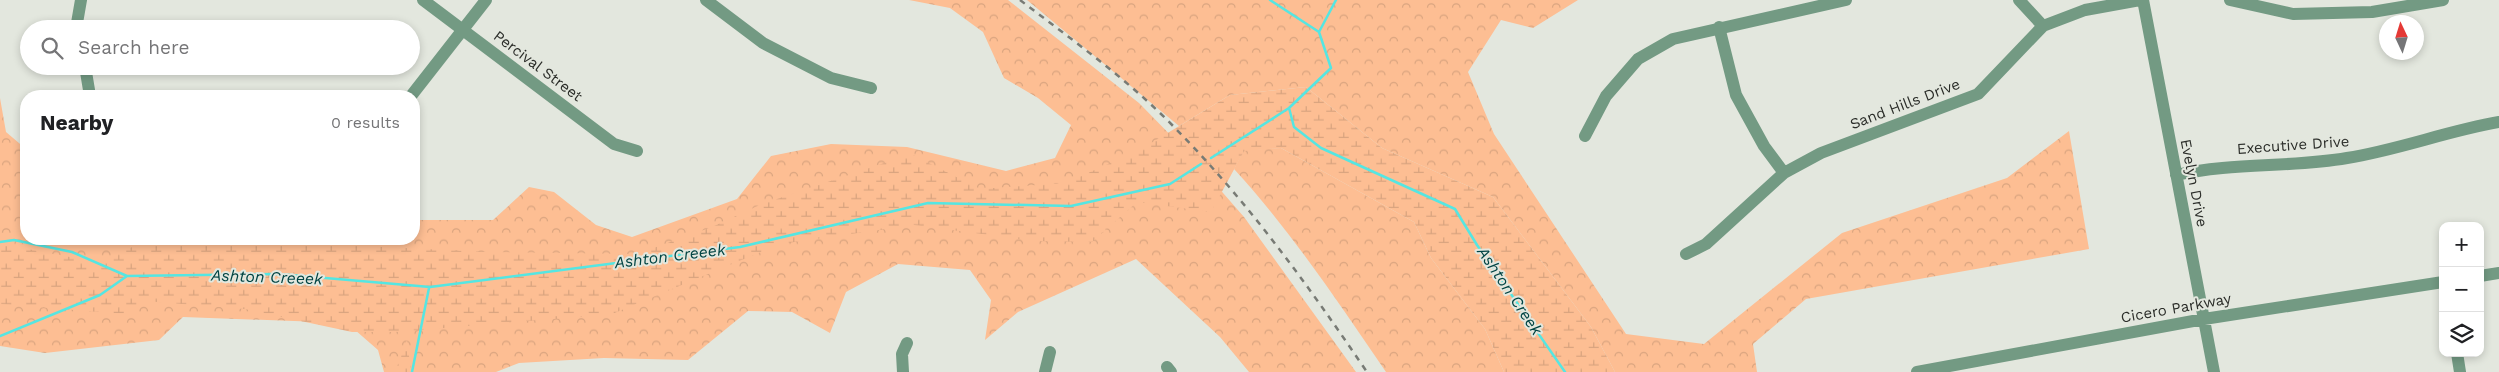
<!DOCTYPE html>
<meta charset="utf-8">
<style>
:root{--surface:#fff;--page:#f6f6f6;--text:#202124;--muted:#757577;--line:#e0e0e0}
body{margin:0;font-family:"Work Sans",sans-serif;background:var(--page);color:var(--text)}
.controls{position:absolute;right:15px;bottom:15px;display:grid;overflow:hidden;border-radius:10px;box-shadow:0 2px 8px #0003}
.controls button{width:45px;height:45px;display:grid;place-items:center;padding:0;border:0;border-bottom:1px solid var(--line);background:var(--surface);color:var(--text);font:25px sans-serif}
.compass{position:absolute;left:2379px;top:15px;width:45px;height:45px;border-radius:50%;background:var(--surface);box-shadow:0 2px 8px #0003;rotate:356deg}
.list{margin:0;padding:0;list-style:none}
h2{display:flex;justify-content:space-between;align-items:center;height:65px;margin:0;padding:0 20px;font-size:21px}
h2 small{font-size:16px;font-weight:400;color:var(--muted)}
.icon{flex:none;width:28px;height:28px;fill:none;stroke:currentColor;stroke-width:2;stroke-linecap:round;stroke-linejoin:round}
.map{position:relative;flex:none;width:2499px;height:372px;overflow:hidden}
.search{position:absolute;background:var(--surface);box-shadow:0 2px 8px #0003;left:20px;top:20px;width:400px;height:55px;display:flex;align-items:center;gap:12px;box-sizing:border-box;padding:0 18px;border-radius:28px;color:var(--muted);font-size:19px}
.panel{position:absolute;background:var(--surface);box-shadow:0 2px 8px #0003;left:20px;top:90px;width:400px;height:155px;border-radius:20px}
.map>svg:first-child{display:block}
</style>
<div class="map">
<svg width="2499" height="372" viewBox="0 0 2499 372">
<defs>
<pattern id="forest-crowns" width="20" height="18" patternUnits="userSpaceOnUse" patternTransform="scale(1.25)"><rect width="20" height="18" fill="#fdbe93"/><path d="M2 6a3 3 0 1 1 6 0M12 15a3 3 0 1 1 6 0" fill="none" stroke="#d9a47f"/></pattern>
<pattern id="wetland-marsh" width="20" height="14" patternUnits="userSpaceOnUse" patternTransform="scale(1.25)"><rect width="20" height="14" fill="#fdbe93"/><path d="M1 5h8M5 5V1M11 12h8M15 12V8" fill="none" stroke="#d9a47f"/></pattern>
</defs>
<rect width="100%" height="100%" fill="#e3e7de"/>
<path fill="url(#forest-crowns)" d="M 909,0 L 1008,0 L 1139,103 L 1189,154 L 1244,217 L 1356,372 L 1249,372 L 1220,337 L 1136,259 L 1018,312 L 985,340 L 991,300 L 970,270 L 898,264 L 846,292 L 830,333 L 792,312 L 748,311 L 688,360 L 604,358 L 519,363 L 496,372 L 384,372 L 378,350 L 347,323 L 183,317 L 159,340 L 45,353 L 0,346 L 0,98 L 6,132 L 26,149 L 26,239 L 414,239 L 414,220 L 493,220 L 529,187 L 554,192 L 596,225 L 632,237 L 737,199 L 771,156 L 831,144 L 907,147 L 1006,171 L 1055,158 L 1071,125 L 1038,98 L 1004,78 L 983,32 L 950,8 Z
M 1027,0 L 1578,0 L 1533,28 L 1501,20 L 1468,72 L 1494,134 L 1626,334 L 1704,344 L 1842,233 L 2007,178 L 2069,131 L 2089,249 L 1806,299 L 1753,344 L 1757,372 L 1615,372 L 1591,327 L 1493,197 L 1382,148 L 1306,87 L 1230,95 L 1179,126 Z
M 1281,148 L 1414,222 L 1431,258 L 1485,329 L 1504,372 L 1386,372 C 1338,302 1291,231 1234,169 L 1244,150 Z"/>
<path fill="url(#wetland-marsh)" d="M 1306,87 L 1382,148 L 1493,197 L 1591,327 L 1615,372 L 1504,372 L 1485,329 L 1431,258 L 1414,222 L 1281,148 L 1244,151 L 1211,212 L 1137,202 L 1092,242 L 1036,241 L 914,225 L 780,244 L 612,314 L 395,332 L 352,332 L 245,309 L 145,301 L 124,314 L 0,304 L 1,244 L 96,262 L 152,239 L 216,239 L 487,252 L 637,254 L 712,227 L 762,204 L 911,154 L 980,189 L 1066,183 L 1143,148 L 1230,95 Z
M 407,340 L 411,372 L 395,372 Z"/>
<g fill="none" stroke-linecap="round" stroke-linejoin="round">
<path stroke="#55e6e2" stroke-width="2.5" d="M 1270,0 L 1319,32
M 1289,108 L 1294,127 L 1321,148 L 1455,209 L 1477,245 L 1565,372
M 1211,158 L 1289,108 L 1331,68 L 1319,32 L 1336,0
M 0,242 L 14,240 L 72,252 L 127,276 L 279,274 L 430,287 L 740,247 L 928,203 L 1071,206 L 1170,184 L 1201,164
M 0,336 L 100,295 L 127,276
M 412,372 L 429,288"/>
<path stroke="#739a83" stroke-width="12" d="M 423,0 L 614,144 L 637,151
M 706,0 L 763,43 L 831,78 L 871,88
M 2019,0 L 2043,26
M 2143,0 L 2214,372
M 2230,0 L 2293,14 L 2372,12 L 2443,0
M 1719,27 L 1736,95 L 1764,146 L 1784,173
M 78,29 L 77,23 L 81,0
M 85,66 L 90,96
M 411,96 L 486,0
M 1585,136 L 1606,96 L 1638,59 L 1673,39 L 1846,0
M 2176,175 C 2233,162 2290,168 2347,158 C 2398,150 2447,131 2499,122
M 1686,254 L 1706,244 L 1784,173 L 1821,153 L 1978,94 L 2043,26 L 2085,10 L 2140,0
M 2480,276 L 2499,273
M 2457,353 L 2460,372
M 1167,367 L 1171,372
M 903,372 L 902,354 L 907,343
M 1045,372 L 1050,352
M 1917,372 L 2204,319 L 2443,282"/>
<path stroke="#787b75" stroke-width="2.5" stroke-dasharray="6 6" stroke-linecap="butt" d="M 1020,0 C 1067,36 1116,71 1159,112 C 1241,192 1303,278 1367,372"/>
</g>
<g text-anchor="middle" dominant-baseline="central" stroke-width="4" stroke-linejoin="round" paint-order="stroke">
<g font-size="15" fill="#2b2d29" stroke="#e3e7de">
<text transform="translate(538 66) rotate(37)">Percival Street</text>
<text transform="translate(1905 104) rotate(-21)">Sand Hills Drive</text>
<text transform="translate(2293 145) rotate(-4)">Executive Drive</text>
<text transform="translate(2194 183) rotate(79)">Evelyn Drive</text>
<text transform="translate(2176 308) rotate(-10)">Cicero Parkway</text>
</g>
<g font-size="16" font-style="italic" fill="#004443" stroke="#e3e7de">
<text transform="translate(670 256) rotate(-7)">Ashton Creeek</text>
<text transform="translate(267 277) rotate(2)">Ashton Creeek</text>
<text transform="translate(1510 291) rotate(56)">Ashton Creek</text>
</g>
</g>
</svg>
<div class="controls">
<button>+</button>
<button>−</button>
<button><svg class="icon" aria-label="layers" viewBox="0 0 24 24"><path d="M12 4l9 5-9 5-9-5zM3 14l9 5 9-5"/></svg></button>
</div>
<svg class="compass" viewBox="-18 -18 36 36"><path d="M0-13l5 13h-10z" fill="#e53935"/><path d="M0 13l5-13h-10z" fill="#757577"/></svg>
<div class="search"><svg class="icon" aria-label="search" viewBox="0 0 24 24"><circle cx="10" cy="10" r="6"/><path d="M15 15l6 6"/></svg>Search here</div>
<section class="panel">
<h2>Nearby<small>0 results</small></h2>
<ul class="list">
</ul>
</section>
</div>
